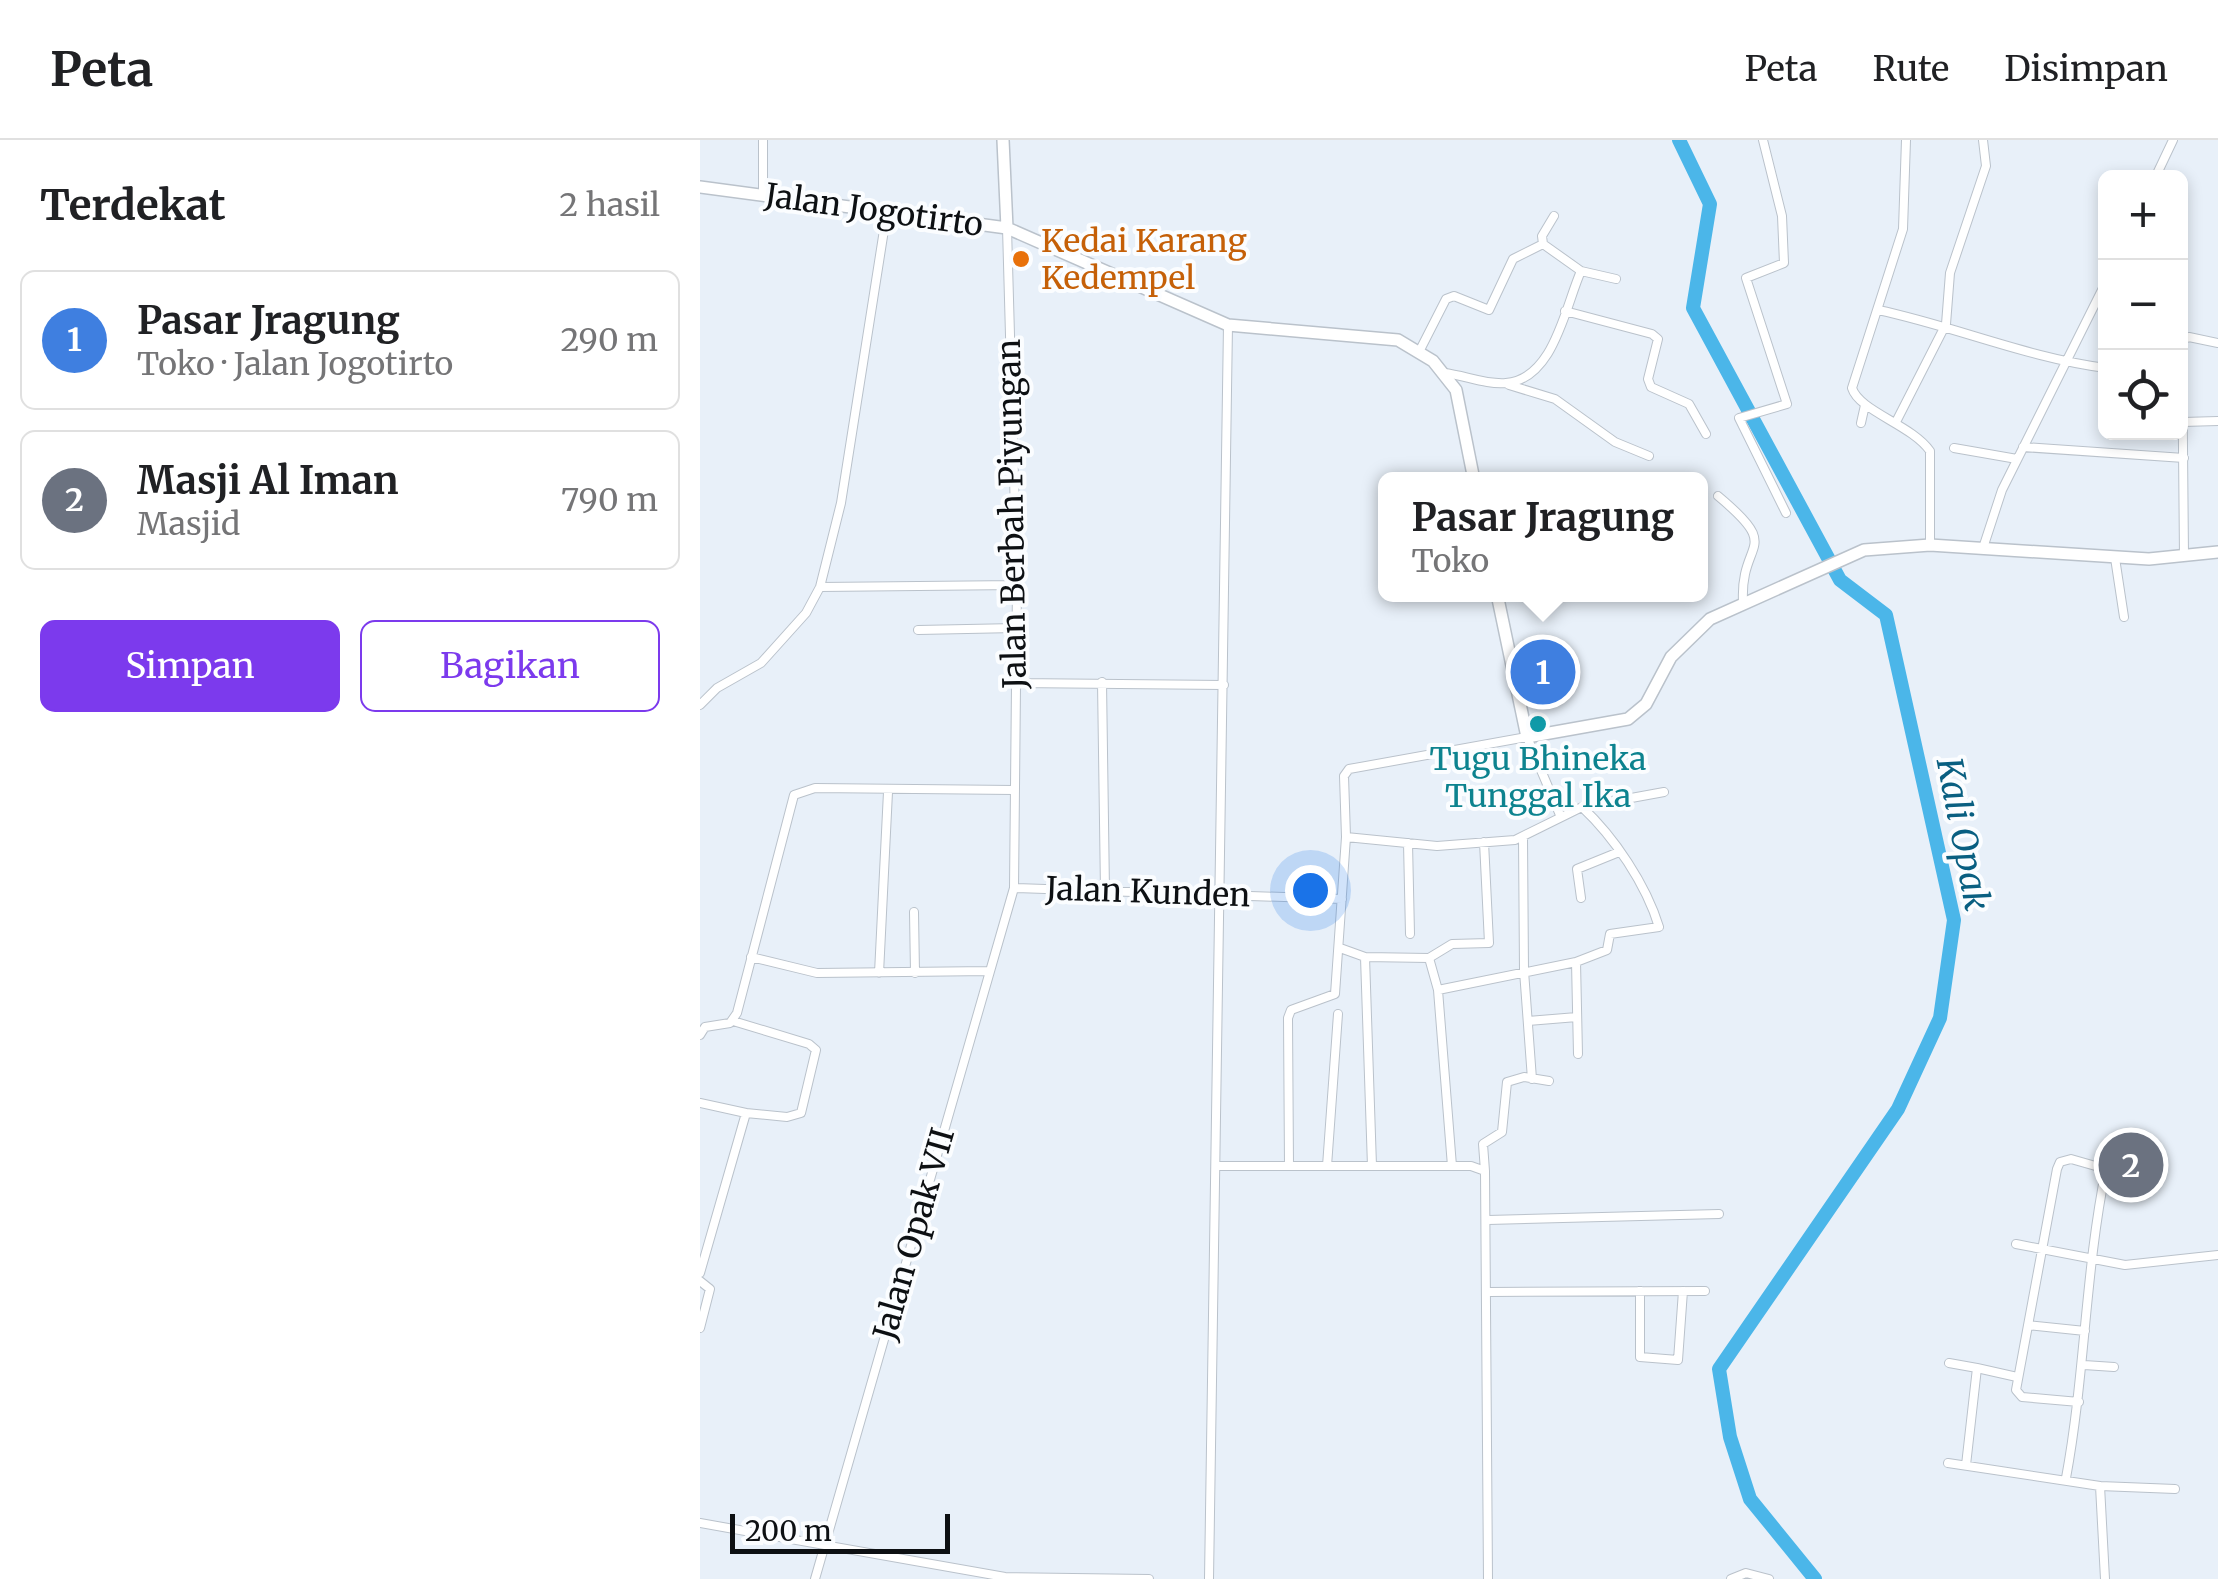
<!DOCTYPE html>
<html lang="id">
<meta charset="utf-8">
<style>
:root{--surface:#fff;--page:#f2f2f2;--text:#202124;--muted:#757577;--line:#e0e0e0;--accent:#7c3aed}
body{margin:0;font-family:Merriweather,serif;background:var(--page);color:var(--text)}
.controls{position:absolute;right:30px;top:30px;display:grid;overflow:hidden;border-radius:15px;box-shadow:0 5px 15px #0003}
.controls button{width:90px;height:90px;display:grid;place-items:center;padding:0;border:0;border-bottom:2px solid var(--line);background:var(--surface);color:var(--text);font:50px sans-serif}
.scale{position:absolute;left:30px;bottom:25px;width:220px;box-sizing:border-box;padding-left:10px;border:5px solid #0d1013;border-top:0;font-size:28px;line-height:35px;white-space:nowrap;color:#0d1013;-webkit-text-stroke:8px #fbfdff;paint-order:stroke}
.you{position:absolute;left:610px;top:750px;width:35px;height:35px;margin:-25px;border:8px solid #fff;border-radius:50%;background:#1a73e8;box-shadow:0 0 0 15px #1a73e833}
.badge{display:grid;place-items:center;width:65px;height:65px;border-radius:50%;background:var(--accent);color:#fff;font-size:32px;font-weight:700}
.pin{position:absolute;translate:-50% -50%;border:5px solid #fff;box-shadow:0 2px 10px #0006}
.popup{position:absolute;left:678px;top:332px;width:330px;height:130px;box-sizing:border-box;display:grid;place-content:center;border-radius:15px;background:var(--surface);filter:drop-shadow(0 2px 8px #0005);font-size:32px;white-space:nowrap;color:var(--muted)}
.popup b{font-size:38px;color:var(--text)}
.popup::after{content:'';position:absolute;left:50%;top:100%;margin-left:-20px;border:20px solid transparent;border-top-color:var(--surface)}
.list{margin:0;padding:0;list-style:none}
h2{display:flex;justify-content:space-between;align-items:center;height:130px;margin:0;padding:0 40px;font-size:42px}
h2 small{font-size:32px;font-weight:400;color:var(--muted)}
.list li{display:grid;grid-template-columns:65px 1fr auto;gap:30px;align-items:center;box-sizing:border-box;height:140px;margin:0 20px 20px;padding:0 20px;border:2px solid var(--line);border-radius:15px}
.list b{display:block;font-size:38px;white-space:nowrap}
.list p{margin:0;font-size:32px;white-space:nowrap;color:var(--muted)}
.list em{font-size:32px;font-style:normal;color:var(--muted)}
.actions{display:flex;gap:20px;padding:30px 40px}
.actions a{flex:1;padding:22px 0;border:2px solid var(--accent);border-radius:15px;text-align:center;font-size:35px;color:var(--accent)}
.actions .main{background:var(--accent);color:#fff}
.icon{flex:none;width:55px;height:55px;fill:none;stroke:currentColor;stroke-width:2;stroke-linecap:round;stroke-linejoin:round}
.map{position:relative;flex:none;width:1518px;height:1439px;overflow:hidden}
header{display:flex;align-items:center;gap:60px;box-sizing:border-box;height:140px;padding:0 50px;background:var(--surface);border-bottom:2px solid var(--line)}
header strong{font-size:48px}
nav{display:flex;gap:55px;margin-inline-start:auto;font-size:35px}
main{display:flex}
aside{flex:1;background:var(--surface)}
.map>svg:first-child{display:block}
</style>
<header>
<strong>Peta</strong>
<nav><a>Peta</a><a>Rute</a><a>Disimpan</a></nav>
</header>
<main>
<aside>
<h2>Terdekat<small>2 hasil</small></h2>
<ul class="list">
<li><span class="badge" style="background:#3f7fe0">1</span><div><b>Pasar Jragung</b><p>Toko · Jalan Jogotirto</p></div><em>290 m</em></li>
<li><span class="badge" style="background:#6b7280">2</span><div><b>Masji Al Iman</b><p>Masjid</p></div><em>790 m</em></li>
</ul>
<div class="actions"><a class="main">Simpan</a><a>Bagikan</a></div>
</aside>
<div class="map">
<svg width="1518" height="1439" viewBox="0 0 1518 1439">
<rect width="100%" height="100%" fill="#e8f0f9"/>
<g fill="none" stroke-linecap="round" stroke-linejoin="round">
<path stroke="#4bb6e9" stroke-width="14" d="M 979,0 L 1010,64 L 993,168 L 1140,440 L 1186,475 L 1254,780 L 1240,878 L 1198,969 L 1019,1229 L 1030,1297 L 1050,1359 L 1115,1439"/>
<defs>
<path id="street" d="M 63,0 L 63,54
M 1063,0 L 1082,76 L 1084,123 L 1046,138 L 1087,264 L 1039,278 L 1086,373
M 1206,0 L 1203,89 L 1152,248 C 1159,271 1212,285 1230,311 L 1230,405
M 1455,38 L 1473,0
M 854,76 L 842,96 L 843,104 L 881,131 L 916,139
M 1178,170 C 1254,186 1328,218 1406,228
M 865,171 L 952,194 L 958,199 L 948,239 L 951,247 L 989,264 L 1006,294
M 720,210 L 746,159 L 754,156 L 789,170 L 813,119 L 843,104
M 744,233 C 764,235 786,245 806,243 C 854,239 865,167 881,131
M 809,245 L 855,259 L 915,302 L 949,316
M 1197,280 L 1246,184 L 1250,133 L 1286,26 L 1283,0
M 1483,282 L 1518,281
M 1161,283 L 1165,265
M 1323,307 L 1484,318
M 1254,308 L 1317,319
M 1018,356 C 1084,411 1040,399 1043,461
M 1283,408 L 1302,350 L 1406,142
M 1484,416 L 1482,200 L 1489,197 L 1518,203
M 1415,418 L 1424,477
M 120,447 L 317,445
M 218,490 L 316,488
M 402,542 L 405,751
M 314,543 L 524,545
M 0,565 L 17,548 L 61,523 L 106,473 L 120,447 L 141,363 L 187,71
M 882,667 L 964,652
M 646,697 L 737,706 L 815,700 L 882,667 C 914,697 946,744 959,787 L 910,794 L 907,810 L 876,822 L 738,850
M 823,698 L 824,831 L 832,939
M 708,703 L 710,794
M 314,748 L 642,759
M 881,758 L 877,729 L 919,712
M 214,772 L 215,833
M 640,808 L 665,817 L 729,818 L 738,850 L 752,1026
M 51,817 L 117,833 L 290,831
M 665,817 L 672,1026
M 729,818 L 752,804 L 789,803 L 784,702
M 876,822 L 878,914
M 179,833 L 188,652
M 33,881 L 109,904 L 116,910 L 101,973 L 87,977 L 46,973
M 828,881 L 877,877
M 0,895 L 5,887 L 30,883 L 37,873 L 94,655 L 115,648 L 314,650
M 0,963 L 46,973 L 0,1133
M 518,1026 L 771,1026 L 785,1031 L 788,1439
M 589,1026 L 588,878 L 591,870 L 635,854 L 646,697 L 644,636 L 649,629 L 827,597 L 860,675
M 627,1026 L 638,874
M 785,1031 L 783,1004 L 802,992 L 807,942 L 824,937 L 849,941
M 1405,1034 L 1435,1040
M 788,1080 L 1019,1074
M 1316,1104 L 1425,1125 L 1518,1115
M 0,1141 L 10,1149 L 0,1188
M 940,1151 L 940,1217 L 978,1220 L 983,1151
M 788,1152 L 1005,1151
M 1328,1185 L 1385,1191
M 1249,1223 L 1277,1228 L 1266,1325
M 1384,1225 L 1414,1227
M 1277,1228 L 1317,1237
M 1248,1323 L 1400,1346 L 1405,1439
M 1366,1338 C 1385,1236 1385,1131 1406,1029 L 1371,1019 L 1360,1022 L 1357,1029 L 1316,1250 L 1322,1257 L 1379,1262
M 1400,1346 L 1475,1349
M 0,1383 L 305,1437 L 449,1439
M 115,1439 L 314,748 L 317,445 L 307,88
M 509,1439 L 528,185
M 1031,1439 L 1046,1433 L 1069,1439"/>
<path id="secondary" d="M 303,0 L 307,88
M 0,47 L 307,88 L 528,185 L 698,200 L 733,221 L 756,250 L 774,340
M 797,454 L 827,597 L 928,579 L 946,564 L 971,517 L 1010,479 L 1164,410 L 1230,405 L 1449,419 L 1518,412"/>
</defs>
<use href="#street" stroke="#bac2cb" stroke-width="10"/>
<use href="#secondary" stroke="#bac2cb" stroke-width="14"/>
<use href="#street" stroke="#fff" stroke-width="8"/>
<use href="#secondary" stroke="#fff" stroke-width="11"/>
</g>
<circle fill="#e8710a" stroke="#fbfdff" stroke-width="4" cx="321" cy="119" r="10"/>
<circle fill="#0f9aa8" stroke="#fbfdff" stroke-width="4" cx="838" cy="584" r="10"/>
<g text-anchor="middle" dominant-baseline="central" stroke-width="8" stroke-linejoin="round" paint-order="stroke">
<g font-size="32" fill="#0d1013" stroke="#fbfdff">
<text transform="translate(174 70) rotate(8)">Jalan Jogotirto</text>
<text transform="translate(312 374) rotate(-91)">Jalan Berbah Piyungan</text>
<text transform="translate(448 752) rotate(2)">Jalan Kunden</text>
<text transform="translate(214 1094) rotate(-74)">Jalan Opak VII</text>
</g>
<g font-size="32" fill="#c56008" stroke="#fbfdff" text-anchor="start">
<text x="341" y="101">Kedai Karang<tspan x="341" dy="37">Kedempel</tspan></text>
</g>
<g font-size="32" fill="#0d838f" stroke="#fbfdff">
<text x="838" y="619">Tugu Bhineka<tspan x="838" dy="37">Tunggal Ika</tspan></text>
</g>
<g font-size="35" font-style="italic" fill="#095f81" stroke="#fbfdff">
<text transform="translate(1263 694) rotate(79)">Kali Opak</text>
</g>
</g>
</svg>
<div class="controls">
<button>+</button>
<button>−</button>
<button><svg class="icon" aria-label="locate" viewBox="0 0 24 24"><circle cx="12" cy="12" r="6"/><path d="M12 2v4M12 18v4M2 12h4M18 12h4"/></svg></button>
</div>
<div class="scale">200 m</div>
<div class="you"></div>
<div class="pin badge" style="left:843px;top:532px;background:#3f7fe0">1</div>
<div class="popup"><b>Pasar Jragung</b>Toko</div>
<div class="pin badge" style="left:1431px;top:1025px;background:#6b7280">2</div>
</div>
</main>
